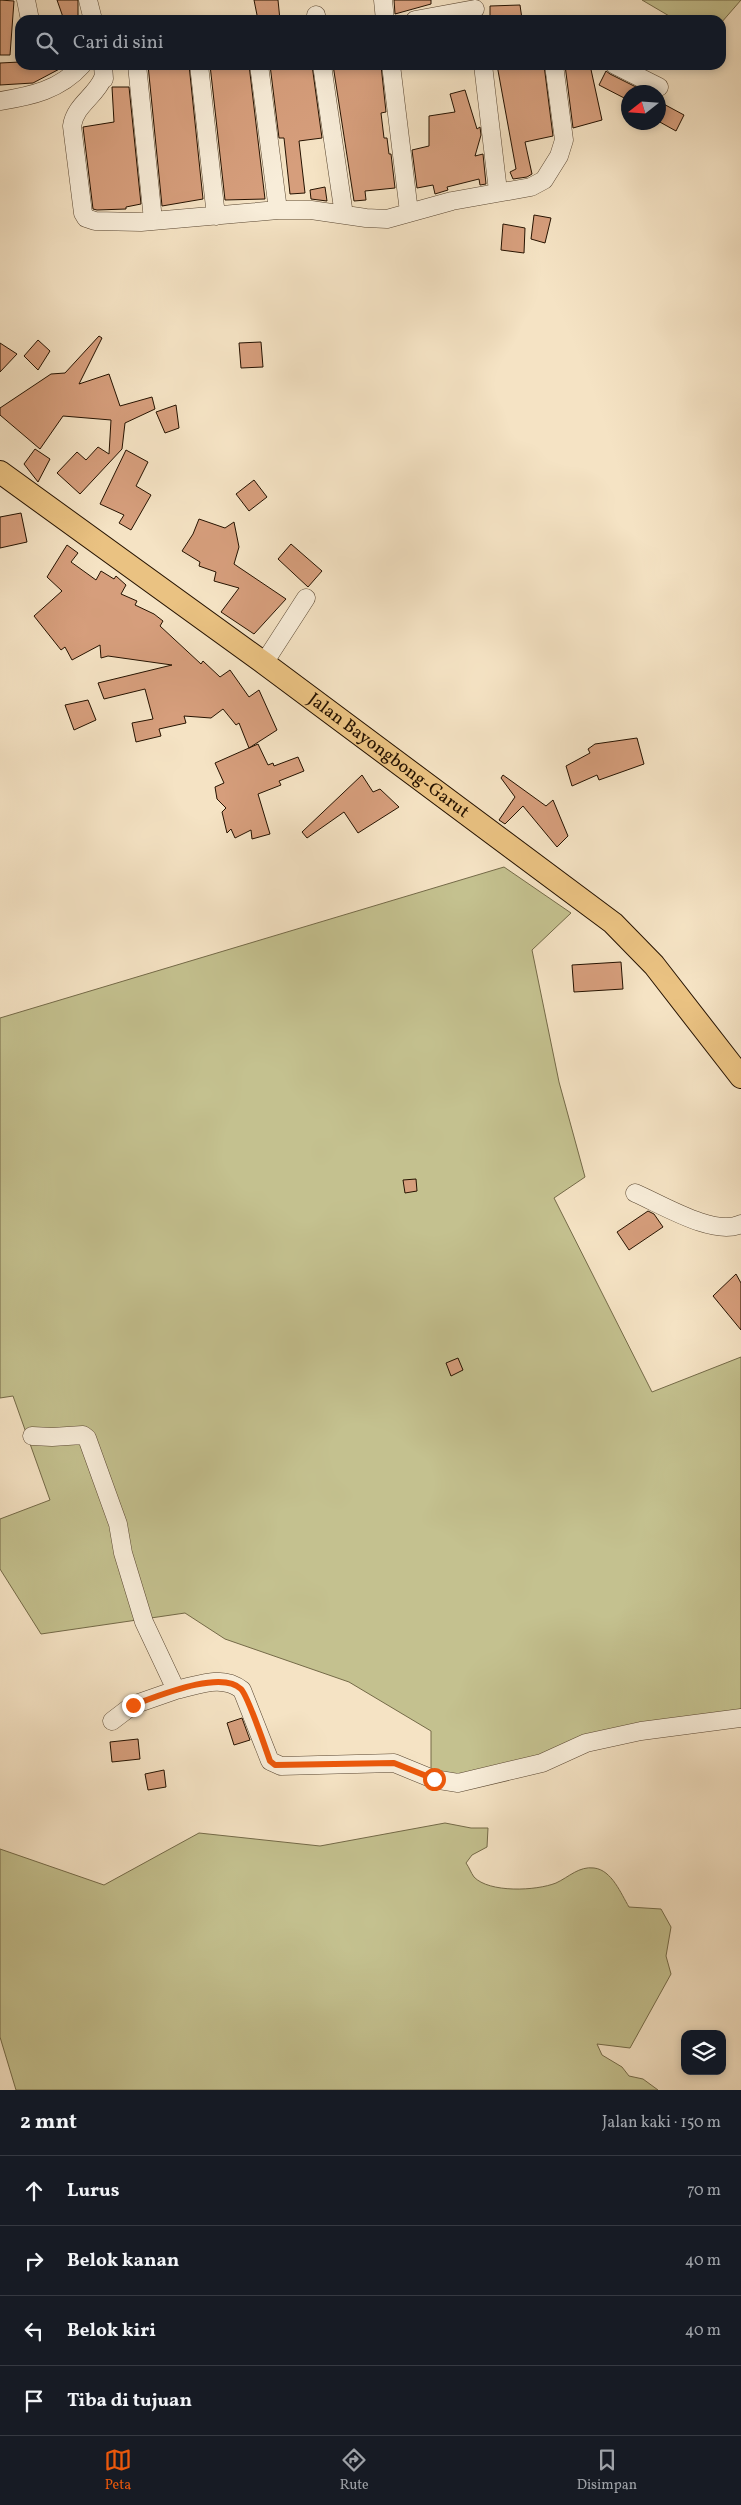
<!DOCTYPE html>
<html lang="id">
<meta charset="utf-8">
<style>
:root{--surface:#171b24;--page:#242831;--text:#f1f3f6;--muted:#9ea1a6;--line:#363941;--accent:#ea580c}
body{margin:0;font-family:Vollkorn,serif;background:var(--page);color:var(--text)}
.controls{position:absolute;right:15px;bottom:15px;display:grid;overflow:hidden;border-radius:10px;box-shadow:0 2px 8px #0003}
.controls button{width:45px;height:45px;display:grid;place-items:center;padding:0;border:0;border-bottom:1px solid var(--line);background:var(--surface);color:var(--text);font:25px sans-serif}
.compass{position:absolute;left:621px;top:85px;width:45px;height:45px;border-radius:50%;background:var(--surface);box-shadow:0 2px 8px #0003;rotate:253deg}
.stop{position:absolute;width:15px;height:15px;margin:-11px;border:4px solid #ea580c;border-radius:50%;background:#fff}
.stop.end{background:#ea580c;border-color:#fff;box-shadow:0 1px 5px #0008}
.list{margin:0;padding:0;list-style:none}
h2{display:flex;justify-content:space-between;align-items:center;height:65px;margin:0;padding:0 20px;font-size:21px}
h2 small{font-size:16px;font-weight:400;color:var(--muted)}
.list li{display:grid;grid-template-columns:32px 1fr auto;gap:15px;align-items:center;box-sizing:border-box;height:70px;padding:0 20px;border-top:1px solid var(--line)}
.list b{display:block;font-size:19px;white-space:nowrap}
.list em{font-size:16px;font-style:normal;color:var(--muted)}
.icon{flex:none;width:28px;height:28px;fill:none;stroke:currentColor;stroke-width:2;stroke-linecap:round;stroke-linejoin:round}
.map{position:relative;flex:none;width:741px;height:2090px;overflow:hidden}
.search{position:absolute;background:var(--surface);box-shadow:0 2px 8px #0003;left:15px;right:15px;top:15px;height:55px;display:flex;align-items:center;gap:12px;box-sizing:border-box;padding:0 18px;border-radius:15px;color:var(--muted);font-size:19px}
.sheet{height:345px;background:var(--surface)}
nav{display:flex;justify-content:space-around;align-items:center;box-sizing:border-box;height:70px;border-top:1px solid var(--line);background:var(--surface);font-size:14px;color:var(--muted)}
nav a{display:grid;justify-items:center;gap:2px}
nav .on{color:var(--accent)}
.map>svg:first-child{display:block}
</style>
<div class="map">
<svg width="741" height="2090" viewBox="0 0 741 2090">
<rect width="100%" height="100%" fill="#f5e3c4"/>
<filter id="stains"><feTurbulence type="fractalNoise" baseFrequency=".004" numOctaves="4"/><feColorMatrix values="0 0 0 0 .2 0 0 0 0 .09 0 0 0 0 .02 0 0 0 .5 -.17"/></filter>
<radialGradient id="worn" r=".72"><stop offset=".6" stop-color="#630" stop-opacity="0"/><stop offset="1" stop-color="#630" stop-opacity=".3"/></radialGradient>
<path fill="#c4c18f" stroke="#746a48" d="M 642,0 L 741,0 L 721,23 L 721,20 L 676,20 Z
M 504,867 L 571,913 L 532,950 L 559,1082 L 585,1177 L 554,1198 L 652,1392 L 741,1357 L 741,1717 L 458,1780 L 431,1776 L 431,1731 L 349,1682 L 225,1639 L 185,1613 L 41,1634 L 0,1569 L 0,1519 L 50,1500 L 13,1396 L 0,1398 L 0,1018 Z
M 445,1823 L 471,1828 L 488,1828 L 487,1847 L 472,1855 L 466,1863 C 469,1867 471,1873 474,1877 C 489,1893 536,1891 556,1883 C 569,1877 579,1866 594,1868 C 612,1870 621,1894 629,1907 L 661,1909 L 671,1927 L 666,1956 L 671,1974 L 630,2048 L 597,2044 L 602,2055 L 622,2067 L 629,2076 L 643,2079 L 658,2090 L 16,2090 L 0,2037 L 0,1849 L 104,1885 L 199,1833 L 320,1846 Z"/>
<path fill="#d69e7c" stroke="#251200" d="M 0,0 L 14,1 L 10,55 L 0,55 Z
M 57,0 L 78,0 L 78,20 L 64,20 Z
M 254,0 L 278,0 L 280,20 L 258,20 Z
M 394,0 L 431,0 L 431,4 L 395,14 Z
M 520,5 L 522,19 L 490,20 L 490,6 Z
M 20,62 L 20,65 L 67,65 L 33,83 L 0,85 L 0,63 Z
M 148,65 L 189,65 L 203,199 L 162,206 Z
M 210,65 L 249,65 L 265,199 L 225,200 Z
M 270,65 L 312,65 L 322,138 L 299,141 L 305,193 L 290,194 L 284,138 L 279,138 Z
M 333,65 L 381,65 L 386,112 L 381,113 L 384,138 L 387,138 L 389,154 L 391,154 L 395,188 L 365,191 L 366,200 L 354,201 Z
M 497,65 L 544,65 L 553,136 L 525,142 L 532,174 L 527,177 L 513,179 L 510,172 L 516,169 Z
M 565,65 L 590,65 L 602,120 L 573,128 Z
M 606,71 L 610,74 L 646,92 L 628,92 L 628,100 L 599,85 Z
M 112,87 L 129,87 L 141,204 L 126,207 L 126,209 L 97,210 L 93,209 L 83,127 L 114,122 Z
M 465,90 L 477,129 L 480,127 L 481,135 L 475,156 L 483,154 L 486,184 L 480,185 L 479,179 L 447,187 L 448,190 L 435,194 L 433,185 L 417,188 L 412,150 L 429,146 L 429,116 L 455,112 L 450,94 Z
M 658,101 L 684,115 L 676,131 L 658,121 Z
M 325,187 L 327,201 L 311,199 L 310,190 Z
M 534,215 L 551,218 L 545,243 L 531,239 Z
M 503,224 L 525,228 L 524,253 L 501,250 Z
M 99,336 L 102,338 L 79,384 L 109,374 L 120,406 L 152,397 L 155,409 L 125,423 L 122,449 L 80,494 L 57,473 L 77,452 L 86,460 L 98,447 L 109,454 L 111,420 L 63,416 L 40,449 L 0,415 L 0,408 L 51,374 L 65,373 Z
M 38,340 L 50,351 L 38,370 L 24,356 Z
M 261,342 L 263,367 L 241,368 L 239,343 Z
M 0,343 L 17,354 L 0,372 Z
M 176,405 L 179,428 L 165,433 L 156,412 Z
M 35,449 L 50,459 L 38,482 L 24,464 Z
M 126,450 L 148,462 L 136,486 L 151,495 L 131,530 L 119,523 L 124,515 L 100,504 Z
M 254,480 L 267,497 L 249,511 L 236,494 Z
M 21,513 L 27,542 L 0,548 L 0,517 Z
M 199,519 L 225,528 L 234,522 L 239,547 L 234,564 L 286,599 L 254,634 L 221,612 L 239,588 L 214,581 L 216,572 L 199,566 L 200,562 L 182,551 L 193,534 Z
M 291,544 L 322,571 L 308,587 L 278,559 Z
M 67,545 L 78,553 L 71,562 L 96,580 L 101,571 L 114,579 L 116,576 L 126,585 L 121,594 L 137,601 L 135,605 L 154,614 L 163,621 L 160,626 L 201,664 L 203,661 L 220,677 L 230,670 L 249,697 L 259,690 L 277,730 L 249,748 L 239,723 L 236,725 L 223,709 L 211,718 L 184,716 L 186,723 L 159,729 L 161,736 L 136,742 L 132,723 L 153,719 L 145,689 L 104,699 L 98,683 L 172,665 L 108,656 L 101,658 L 100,645 L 72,660 L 65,647 L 61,650 L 34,616 L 62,591 L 47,577 Z
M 88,700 L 96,720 L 74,730 L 65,705 Z
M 637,738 L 644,764 L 599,780 L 597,775 L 572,786 L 566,766 L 590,753 L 588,749 L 595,744 Z
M 258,744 L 268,765 L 273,763 L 274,766 L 298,757 L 304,771 L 279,781 L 281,785 L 258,794 L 270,834 L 252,839 L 251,830 L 235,838 L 231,829 L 227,833 L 222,812 L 226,808 L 217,799 L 215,787 L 224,783 L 215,763 Z
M 362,775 L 373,792 L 380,789 L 399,807 L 358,833 L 344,812 L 307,838 L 302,832 Z
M 503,775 L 546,806 L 553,800 L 568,836 L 557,847 L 523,806 L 505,824 L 499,820 L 515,797 L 501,778 Z
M 621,962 L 623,989 L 574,992 L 572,965 Z
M 416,1179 L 417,1191 L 405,1193 L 403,1180 Z
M 648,1211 L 654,1214 L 663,1227 L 629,1250 L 617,1232 Z
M 736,1274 L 741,1283 L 741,1330 L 713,1296 Z
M 458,1358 L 463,1370 L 451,1376 L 446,1363 Z
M 242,1718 L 250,1740 L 234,1745 L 227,1723 Z
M 138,1739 L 140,1759 L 112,1762 L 110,1742 Z
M 164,1770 L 166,1787 L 148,1790 L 145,1774 Z"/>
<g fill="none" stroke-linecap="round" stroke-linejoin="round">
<defs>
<path id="minor" d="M 26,0 L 30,20
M 88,0 L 93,20
M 383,0 L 385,20
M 316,15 L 317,20
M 415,20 L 475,9
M 103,65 L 104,79 L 103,78 C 96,96 75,105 72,126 L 83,213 L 86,218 L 95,221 L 141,222 L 278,210 L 311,210 L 366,218 L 387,219 L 452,201 L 531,187 L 544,180 L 559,156 L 564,140 L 554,65
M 137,65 L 153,220
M 199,65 L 216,216
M 259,65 L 278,210
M 322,65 L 344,215
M 391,65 L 409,212
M 483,65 L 498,191
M 615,65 L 659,87
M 0,101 C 31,96 60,90 82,65
M 264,663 L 306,598
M 635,1193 C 661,1204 714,1237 741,1224
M 32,1436 L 52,1437 L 83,1435 L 87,1438 L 118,1524 L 123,1553 L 144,1622 L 176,1690 C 199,1685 222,1674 242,1690 L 270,1761 L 281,1766 L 394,1763 L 433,1779 L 458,1783 L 542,1763 L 586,1743 L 641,1731 L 741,1718
M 112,1721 L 133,1705 L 176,1690"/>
<g id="major">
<path id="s1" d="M 0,472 L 264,663 L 613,923 L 654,965 L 741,1077"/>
</g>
</defs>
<use href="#minor" stroke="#594631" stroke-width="19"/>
<use href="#major" stroke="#251200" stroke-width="24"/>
<use href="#minor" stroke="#f8edd9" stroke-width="18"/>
<use href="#major" stroke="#eac282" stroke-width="22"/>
</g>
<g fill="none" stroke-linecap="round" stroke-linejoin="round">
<path stroke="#ea580c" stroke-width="6" d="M 133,1705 C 156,1697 221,1669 241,1689 C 248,1696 265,1747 270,1761 L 275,1765 L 394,1763 L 434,1779"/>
</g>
<g text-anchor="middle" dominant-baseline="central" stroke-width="4" stroke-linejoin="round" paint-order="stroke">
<g font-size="18" fill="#251200" stroke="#f8edd9">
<text stroke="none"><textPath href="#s1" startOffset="481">Jalan Bayongbong-Garut</textPath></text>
</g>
</g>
<rect width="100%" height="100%" filter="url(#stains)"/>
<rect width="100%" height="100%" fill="url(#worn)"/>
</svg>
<div class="controls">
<button><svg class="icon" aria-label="layers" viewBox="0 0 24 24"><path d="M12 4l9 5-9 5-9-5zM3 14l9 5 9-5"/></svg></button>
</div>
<svg class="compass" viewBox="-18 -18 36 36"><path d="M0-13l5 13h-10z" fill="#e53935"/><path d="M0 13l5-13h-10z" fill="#9ea1a6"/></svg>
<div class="stop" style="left:434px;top:1779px"></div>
<div class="stop end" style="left:133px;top:1705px"></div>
<div class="search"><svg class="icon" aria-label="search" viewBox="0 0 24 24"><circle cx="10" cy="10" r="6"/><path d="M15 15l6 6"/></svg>Cari di sini</div>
</div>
<section class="sheet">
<h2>2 mnt<small>Jalan kaki · 150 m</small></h2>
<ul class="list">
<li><svg class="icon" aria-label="ahead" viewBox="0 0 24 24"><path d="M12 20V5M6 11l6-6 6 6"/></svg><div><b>Lurus</b></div><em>70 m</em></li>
<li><svg class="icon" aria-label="right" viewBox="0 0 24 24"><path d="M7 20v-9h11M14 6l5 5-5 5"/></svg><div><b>Belok kanan</b></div><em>40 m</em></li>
<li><svg class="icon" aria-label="left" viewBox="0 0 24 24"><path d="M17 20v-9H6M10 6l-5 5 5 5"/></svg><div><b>Belok kiri</b></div><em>40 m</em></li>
<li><svg class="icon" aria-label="arrive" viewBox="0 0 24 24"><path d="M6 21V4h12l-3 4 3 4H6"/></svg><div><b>Tiba di tujuan</b></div></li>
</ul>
</section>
<nav>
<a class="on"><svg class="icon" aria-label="map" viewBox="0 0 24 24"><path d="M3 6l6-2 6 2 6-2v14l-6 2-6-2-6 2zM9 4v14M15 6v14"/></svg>Peta</a>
<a><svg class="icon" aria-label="directions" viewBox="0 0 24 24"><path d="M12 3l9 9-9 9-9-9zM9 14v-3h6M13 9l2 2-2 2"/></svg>Rute</a>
<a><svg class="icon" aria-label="saved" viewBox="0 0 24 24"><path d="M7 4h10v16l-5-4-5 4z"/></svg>Disimpan</a>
</nav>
